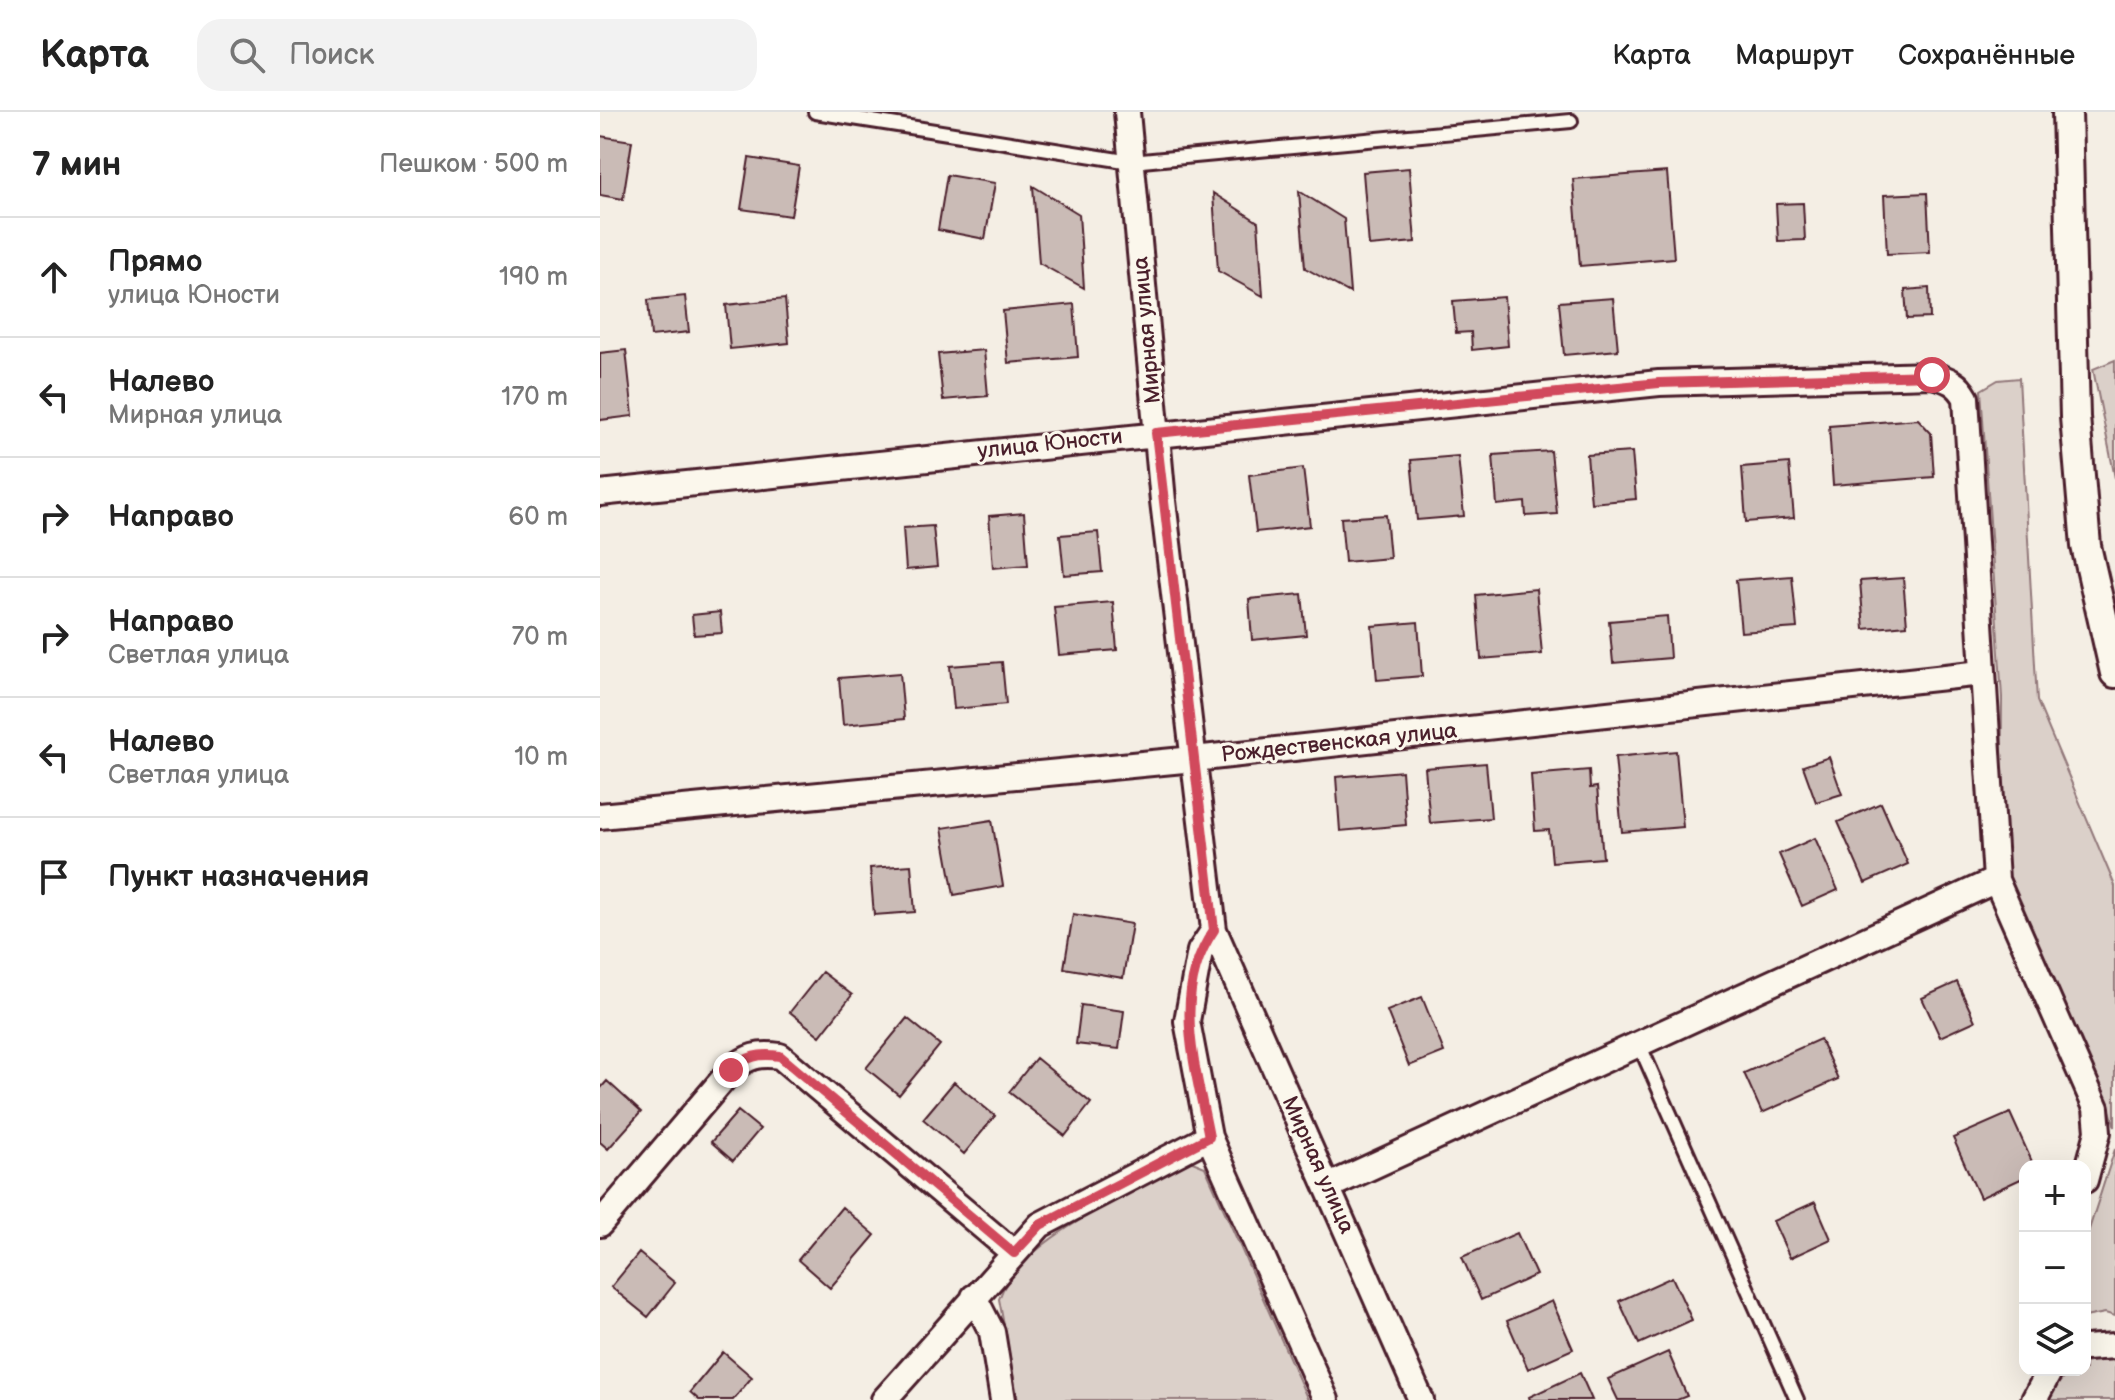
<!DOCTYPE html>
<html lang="ru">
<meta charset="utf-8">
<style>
:root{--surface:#fff;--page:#f2f2f2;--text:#222;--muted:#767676;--line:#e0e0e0}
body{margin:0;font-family:"Balsamiq Sans",sans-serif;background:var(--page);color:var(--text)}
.controls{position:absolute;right:24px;bottom:24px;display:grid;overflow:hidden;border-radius:16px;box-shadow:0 8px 32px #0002}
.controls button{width:72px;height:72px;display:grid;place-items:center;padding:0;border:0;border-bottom:2px solid var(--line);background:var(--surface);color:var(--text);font:40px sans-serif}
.stop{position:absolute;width:24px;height:24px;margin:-18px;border:6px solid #d1495b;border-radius:50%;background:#fff}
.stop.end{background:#d1495b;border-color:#fff;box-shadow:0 2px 8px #0008}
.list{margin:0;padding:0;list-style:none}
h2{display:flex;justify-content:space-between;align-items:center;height:104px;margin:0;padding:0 32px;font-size:34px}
h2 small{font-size:26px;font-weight:400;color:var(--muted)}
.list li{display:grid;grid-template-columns:52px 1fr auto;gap:24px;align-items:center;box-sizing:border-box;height:120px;padding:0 32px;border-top:2px solid var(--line)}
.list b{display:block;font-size:30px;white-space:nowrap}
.list p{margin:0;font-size:26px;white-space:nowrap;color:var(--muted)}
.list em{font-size:26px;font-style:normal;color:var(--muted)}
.icon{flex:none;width:44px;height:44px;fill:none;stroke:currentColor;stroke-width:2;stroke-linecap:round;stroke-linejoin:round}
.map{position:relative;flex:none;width:1515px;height:1288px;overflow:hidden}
header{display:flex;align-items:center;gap:48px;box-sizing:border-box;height:112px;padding:0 40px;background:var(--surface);border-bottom:2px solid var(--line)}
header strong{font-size:38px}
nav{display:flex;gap:44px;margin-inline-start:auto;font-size:28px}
.search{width:560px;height:72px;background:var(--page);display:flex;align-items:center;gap:20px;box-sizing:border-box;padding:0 28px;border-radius:24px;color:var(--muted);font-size:30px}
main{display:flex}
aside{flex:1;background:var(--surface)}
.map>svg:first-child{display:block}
</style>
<header>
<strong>Карта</strong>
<div class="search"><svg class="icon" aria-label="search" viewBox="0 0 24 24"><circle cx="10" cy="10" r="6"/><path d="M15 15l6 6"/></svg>Поиск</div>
<nav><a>Карта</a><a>Маршрут</a><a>Сохранённые</a></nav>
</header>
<main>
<aside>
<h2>7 мин<small>Пешком · 500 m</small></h2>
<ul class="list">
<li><svg class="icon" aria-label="ahead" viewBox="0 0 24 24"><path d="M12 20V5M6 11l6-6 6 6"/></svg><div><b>Прямо</b><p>улица Юности</p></div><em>190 m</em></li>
<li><svg class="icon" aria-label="left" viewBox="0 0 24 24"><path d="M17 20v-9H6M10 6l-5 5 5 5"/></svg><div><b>Налево</b><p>Мирная улица</p></div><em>170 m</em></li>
<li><svg class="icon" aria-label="right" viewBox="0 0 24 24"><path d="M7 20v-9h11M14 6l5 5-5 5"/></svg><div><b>Направо</b></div><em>60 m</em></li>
<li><svg class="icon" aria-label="right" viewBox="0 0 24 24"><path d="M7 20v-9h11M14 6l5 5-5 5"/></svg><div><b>Направо</b><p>Светлая улица</p></div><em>70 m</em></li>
<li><svg class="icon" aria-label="left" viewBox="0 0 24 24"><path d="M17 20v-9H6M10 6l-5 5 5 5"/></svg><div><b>Налево</b><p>Светлая улица</p></div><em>10 m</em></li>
<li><svg class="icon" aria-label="arrive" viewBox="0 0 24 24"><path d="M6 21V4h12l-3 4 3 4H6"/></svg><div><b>Пункт назначения</b></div></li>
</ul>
</aside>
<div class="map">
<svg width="1515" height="1288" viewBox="0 0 1515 1288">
<rect width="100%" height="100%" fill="#f4eee4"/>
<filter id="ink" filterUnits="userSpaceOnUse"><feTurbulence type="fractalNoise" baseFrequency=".0125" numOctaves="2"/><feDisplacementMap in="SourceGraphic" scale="16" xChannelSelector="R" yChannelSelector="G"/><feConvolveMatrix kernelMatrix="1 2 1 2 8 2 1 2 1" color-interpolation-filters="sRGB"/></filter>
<g filter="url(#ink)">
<path fill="#dbd0c9" stroke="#92787a" stroke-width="2" d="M 1515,248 L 1515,366 L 1493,257 Z
M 1419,266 L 1437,589 L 1515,774 L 1515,1015 L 1507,988 L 1401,753 L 1402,585 L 1381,278 L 1398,268 Z
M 1515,1037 L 1515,1204 L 1505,1201 L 1485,1205 L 1485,1130 Z
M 590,1049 L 605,1055 L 708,1288 L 418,1288 L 399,1187 C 419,1127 536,1079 590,1049 Z
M 1506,1246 L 1515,1247 L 1515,1288 L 1449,1288 L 1453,1277 L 1471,1258 L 1485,1258 L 1485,1251 Z"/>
<path fill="#cabbb6" stroke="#4a1f2b" stroke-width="2" d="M 0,24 L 32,29 L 23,87 L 0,83 Z
M 149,46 L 199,54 L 191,104 L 141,97 Z
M 809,56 L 815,130 L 769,134 L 763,60 Z
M 1067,60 L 1074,146 L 980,154 L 973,67 Z
M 347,63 L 395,71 L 385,127 L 338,118 Z
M 433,74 L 479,102 L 484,176 L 439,151 Z
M 699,79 L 744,107 L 750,181 L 705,156 Z
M 613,81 L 658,110 L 663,184 L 618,159 Z
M 1327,81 L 1330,140 L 1287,142 L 1284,83 Z
M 1203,91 L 1205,128 L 1178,129 L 1176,92 Z
M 1329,176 L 1330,206 L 1307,207 L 1305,178 Z
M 85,184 L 89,220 L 51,224 L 48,188 Z
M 904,185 L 908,234 L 872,238 L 871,220 L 856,221 L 853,189 Z
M 1013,186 L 1018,238 L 964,243 L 959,190 Z
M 185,187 L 189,231 L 130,237 L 126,193 Z
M 474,192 L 478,245 L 408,251 L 403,199 Z
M 26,238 L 33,304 L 0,308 L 0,241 Z
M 384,238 L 388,284 L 343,288 L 338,242 Z
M 1318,307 L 1331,321 L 1334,365 L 1233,373 L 1229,314 Z
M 951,339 L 957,402 L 926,404 L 925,390 L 897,393 L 893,343 Z
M 1032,340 L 1036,387 L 991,391 L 987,343 Z
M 858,344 L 864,404 L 817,408 L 811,348 Z
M 1189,351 L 1194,406 L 1146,410 L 1142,355 Z
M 703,356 L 710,414 L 656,420 L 649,363 Z
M 424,401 L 428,453 L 393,456 L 389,404 Z
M 786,403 L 790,446 L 745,450 L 741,406 Z
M 333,414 L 337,455 L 306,458 L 303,416 Z
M 498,420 L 502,460 L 464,463 L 460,423 Z
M 1192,464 L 1197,516 L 1141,520 L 1136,468 Z
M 1303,466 L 1307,513 L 1264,517 L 1260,469 Z
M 936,477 L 942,542 L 881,547 L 876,483 Z
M 702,482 L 706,523 L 652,528 L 649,487 Z
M 513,490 L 517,538 L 459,543 L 454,495 Z
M 120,500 L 122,521 L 94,523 L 92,503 Z
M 1067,504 L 1070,546 L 1013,551 L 1009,509 Z
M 818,510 L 822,564 L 777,568 L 772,514 Z
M 402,550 L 406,592 L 354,597 L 350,554 Z
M 300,561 L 304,607 L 243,613 L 239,566 Z
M 1076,639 L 1083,715 L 1022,720 L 1015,645 Z
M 1229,645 L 1242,682 L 1216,690 L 1203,654 Z
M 886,651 L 891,706 L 830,711 L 825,656 Z
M 989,658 L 990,676 L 997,675 L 1003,746 L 952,750 L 949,718 L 935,719 L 931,663 Z
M 802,659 L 806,713 L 740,719 L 736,665 Z
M 1281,691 L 1308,752 L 1265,771 L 1238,710 Z
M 392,708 L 403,774 L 354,783 L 342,716 Z
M 1215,726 L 1238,778 L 1202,794 L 1179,742 Z
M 311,753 L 315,800 L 274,803 L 270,756 Z
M 473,802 L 532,812 L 523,866 L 464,856 Z
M 222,860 L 252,883 L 220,924 L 190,900 Z
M 1357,870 L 1375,909 L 1340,925 L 1322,886 Z
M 822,885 L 844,940 L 809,954 L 787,899 Z
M 481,893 L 524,899 L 519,937 L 476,932 Z
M 307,906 L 340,933 L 299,983 L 266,956 Z
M 1220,927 L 1238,967 L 1162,1001 L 1144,961 Z
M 436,946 L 491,991 L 465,1024 L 409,980 Z
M 7,969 L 41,1000 L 8,1037 L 0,1030 L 0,977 Z
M 354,970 L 395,1004 L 364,1042 L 323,1007 Z
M 138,999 L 160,1017 L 133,1049 L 111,1030 Z
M 1410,1001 L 1434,1054 L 1425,1054 L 1425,1065 L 1380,1086 L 1353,1026 Z
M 1215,1090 L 1231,1127 L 1190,1146 L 1173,1109 Z
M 242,1095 L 275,1123 L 230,1176 L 198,1148 Z
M 917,1121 L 936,1163 L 881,1188 L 862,1145 Z
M 39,1141 L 75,1171 L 48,1205 L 11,1175 Z
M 1072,1165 L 1092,1208 L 1039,1232 L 1019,1189 Z
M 952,1189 L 973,1237 L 928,1257 L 907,1209 Z
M 123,1240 L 152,1265 L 133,1288 L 99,1288 L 90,1280 Z
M 1068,1240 L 1087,1284 L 1077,1288 L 1018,1288 L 1008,1267 Z
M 980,1261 L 992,1288 L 930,1288 L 929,1285 Z"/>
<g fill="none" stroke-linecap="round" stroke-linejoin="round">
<defs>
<path id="service" d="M 215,0 L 531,50 L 971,9
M 1039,932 L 1197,1288"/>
<path id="minor" d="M 527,0 L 563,389 L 614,818 L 821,1288
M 0,381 L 1059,271 L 1332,263 C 1348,267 1358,271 1366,286 L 1396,768
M 0,704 L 594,647 L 1382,561
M 614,818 L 600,839 L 587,909 L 609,1025 L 726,1288
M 727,1075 L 1396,768 L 1496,996 L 1498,1020 L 1485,1068
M 0,1112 L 131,958 C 148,944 158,941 180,944 L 414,1141
M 374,1185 L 392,1220 L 403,1288
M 1485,1236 L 1515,1234
M 284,1288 L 440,1113 L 609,1025
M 1434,1288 L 1450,1258"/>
<path id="tertiary" d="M 1467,0 L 1475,305 L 1486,434 L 1515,561"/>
</defs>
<use href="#service" stroke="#4a1f2b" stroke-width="18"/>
<use href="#minor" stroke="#4a1f2b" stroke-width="30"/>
<use href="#tertiary" stroke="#4a1f2b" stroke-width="34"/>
<use href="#service" stroke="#fbf7ec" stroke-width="12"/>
<use href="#minor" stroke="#fbf7ec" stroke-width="24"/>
<use href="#tertiary" stroke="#fbf7ec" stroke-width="28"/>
</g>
</g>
<g fill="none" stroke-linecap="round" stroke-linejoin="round" filter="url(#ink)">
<path stroke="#d1495b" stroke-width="10" d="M 131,958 C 148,944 158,941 180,944 L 414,1141 L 440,1113 L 609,1025 C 596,955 570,881 614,818 L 556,321 L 1059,271 L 1332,263"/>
</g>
<g text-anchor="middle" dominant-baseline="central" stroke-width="6" stroke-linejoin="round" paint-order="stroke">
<g font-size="22" fill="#4a1f2b" stroke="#fbf7ec">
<text transform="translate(547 218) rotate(-95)">Мирная улица</text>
<text transform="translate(450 332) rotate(-6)">улица Юности</text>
<text transform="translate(739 631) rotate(-6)">Рождественская улица</text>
<text transform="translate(718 1053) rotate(66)">Мирная улица</text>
</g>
</g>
</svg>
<div class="controls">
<button>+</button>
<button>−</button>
<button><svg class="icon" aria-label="layers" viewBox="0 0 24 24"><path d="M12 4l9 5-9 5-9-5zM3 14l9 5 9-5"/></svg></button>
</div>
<div class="stop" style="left:1332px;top:263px"></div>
<div class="stop end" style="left:131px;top:958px"></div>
</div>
</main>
